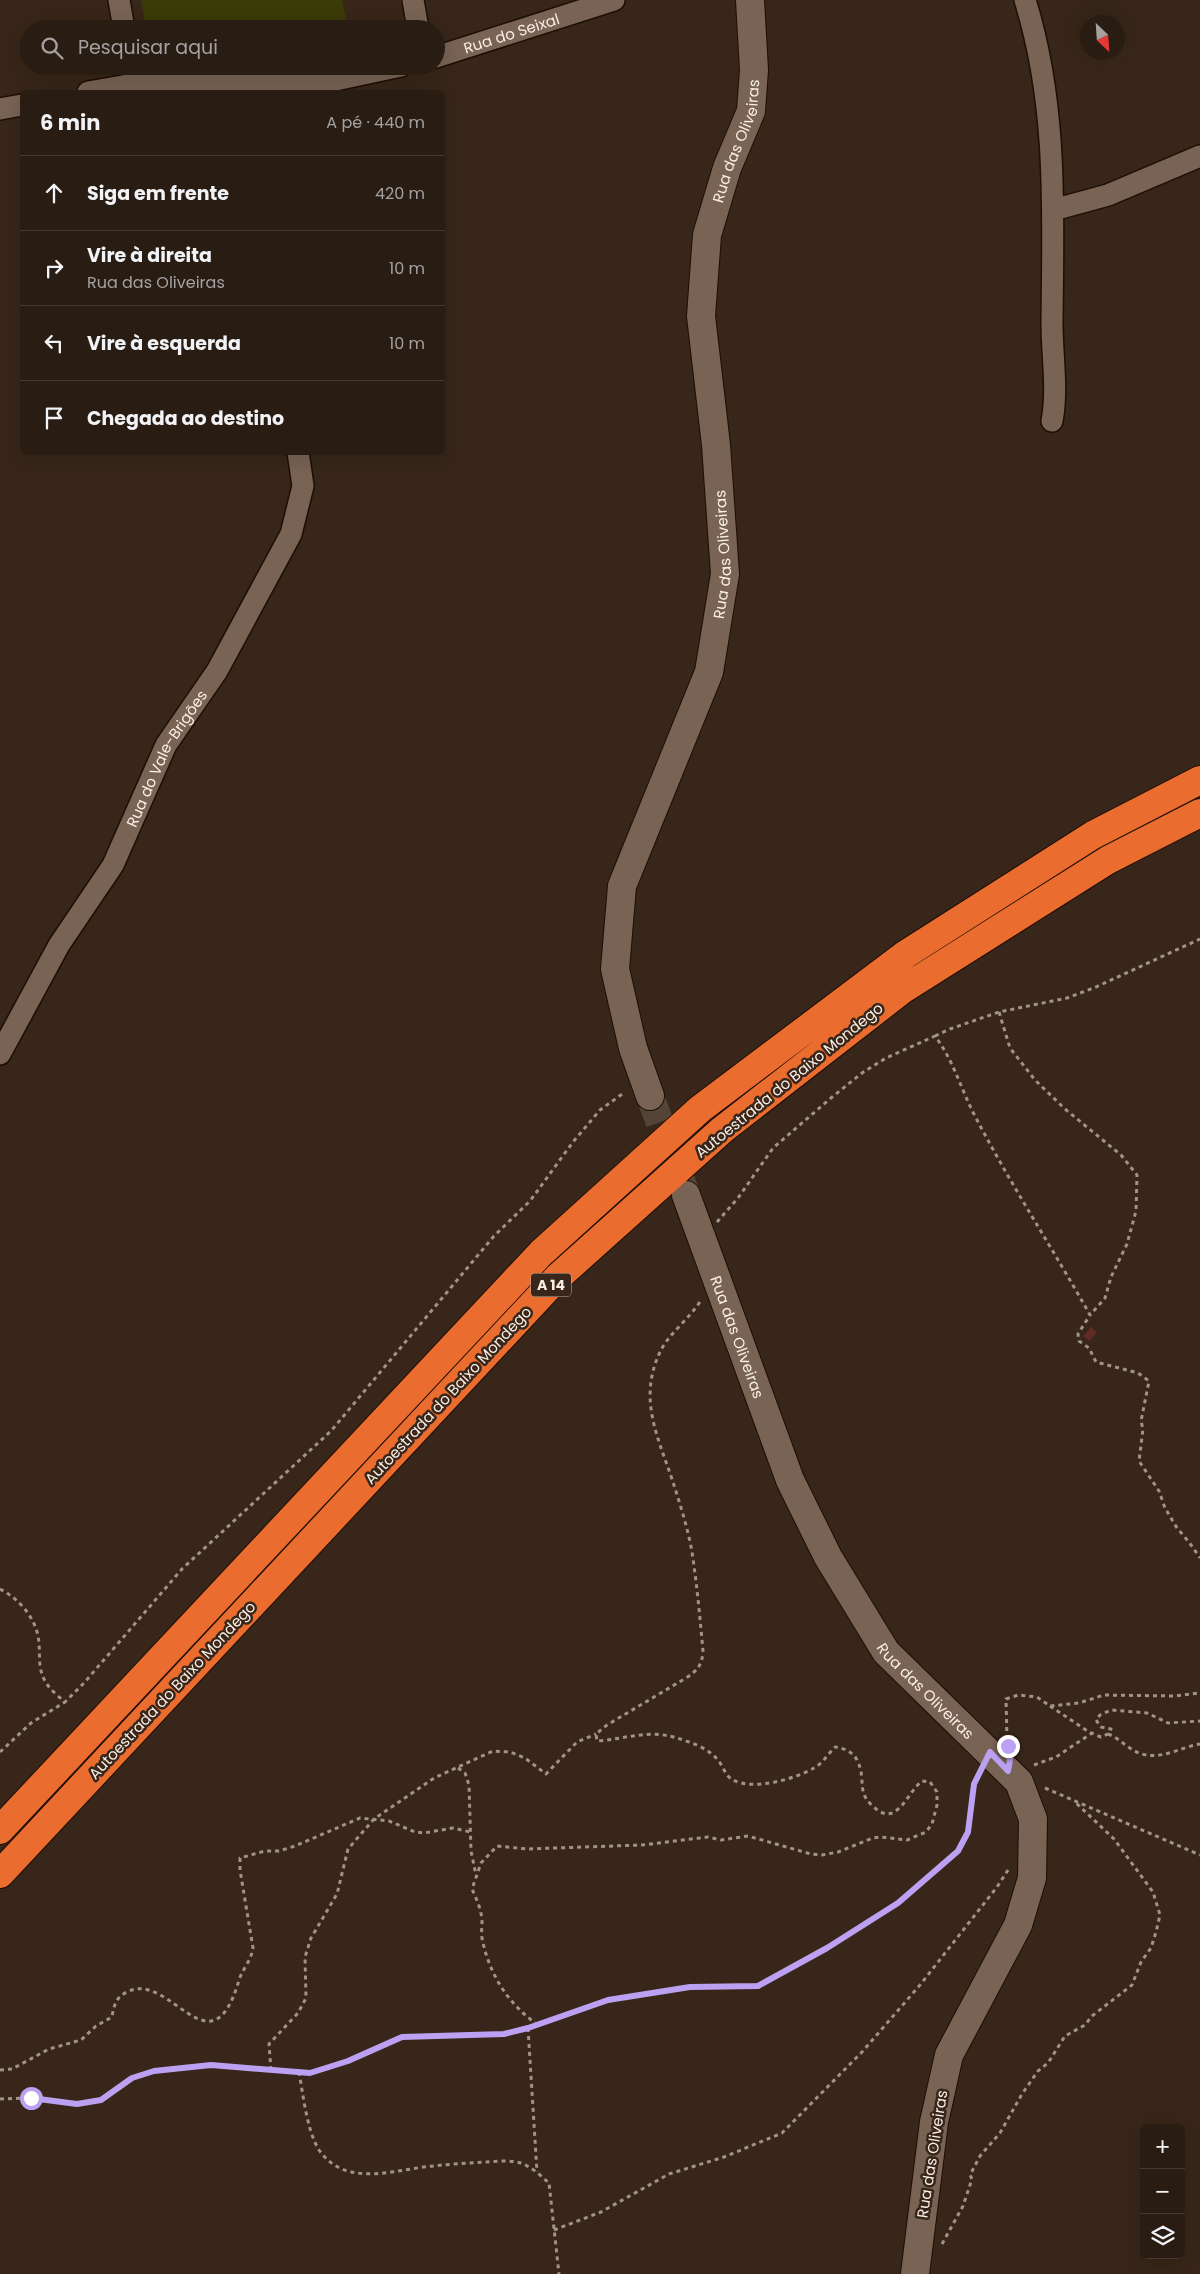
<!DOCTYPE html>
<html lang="pt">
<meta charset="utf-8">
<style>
:root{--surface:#291c13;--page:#31251c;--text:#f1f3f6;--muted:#a5a1a0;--line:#453a33}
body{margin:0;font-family:Poppins,sans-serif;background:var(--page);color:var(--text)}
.controls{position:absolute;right:15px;bottom:15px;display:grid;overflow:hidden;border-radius:8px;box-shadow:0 5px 20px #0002}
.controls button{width:45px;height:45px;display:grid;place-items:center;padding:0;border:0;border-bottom:1px solid var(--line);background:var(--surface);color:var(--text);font:25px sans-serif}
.compass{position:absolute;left:1080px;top:15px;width:45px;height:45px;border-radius:50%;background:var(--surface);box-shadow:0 5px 20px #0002;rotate:155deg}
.stop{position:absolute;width:15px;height:15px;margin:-11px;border:4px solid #bca0f2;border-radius:50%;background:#fff}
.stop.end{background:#bca0f2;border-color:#fff;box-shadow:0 1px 5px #0008}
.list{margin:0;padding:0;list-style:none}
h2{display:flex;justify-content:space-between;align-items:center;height:65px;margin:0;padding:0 20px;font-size:21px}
h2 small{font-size:16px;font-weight:400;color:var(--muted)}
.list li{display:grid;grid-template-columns:32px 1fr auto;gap:15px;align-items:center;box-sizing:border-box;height:75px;padding:0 20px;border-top:1px solid var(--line)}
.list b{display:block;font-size:19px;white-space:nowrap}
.list p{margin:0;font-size:16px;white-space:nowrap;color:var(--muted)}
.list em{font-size:16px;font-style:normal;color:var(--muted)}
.icon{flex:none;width:28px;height:28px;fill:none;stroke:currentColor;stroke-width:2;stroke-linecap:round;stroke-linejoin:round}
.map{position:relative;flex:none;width:1200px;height:2274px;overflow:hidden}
.search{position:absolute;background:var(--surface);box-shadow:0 5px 20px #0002;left:20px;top:20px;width:425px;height:55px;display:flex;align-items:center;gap:12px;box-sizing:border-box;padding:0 18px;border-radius:28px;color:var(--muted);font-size:19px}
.panel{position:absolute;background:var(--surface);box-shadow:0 5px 20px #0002;left:20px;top:90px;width:425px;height:365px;border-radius:8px}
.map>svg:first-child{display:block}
</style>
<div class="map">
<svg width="1200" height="2274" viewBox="0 0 1200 2274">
<rect width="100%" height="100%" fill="#372619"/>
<path fill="#3a3b07" d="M 141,0 L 342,0 L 348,29 L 146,29 Z
M 155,66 L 345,66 L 308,76 L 162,69 Z"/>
<path fill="#5e2c24" d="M 1091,1327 L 1097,1332 L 1090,1341 L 1083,1336 Z"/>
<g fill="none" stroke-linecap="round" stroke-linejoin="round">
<path stroke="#544438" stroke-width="28" stroke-dasharray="28 14" stroke-linecap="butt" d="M 650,1096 L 685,1191"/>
<defs>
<g id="street">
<path d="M 119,0 L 124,29"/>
<path d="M 413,0 L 418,29"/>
<path d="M 1025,0 C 1058,106 1053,213 1052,323 C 1052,356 1058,389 1052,421"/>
<path id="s1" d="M 436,57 L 614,0"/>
<path d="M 88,92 L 134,84 L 326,82 L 401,66"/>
<path d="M 0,109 L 22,105"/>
<path d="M 1053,210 L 1108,195 L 1200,156"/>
<path id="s2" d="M 0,1054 L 59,945 L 113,865 L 166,745 L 217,671 L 291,534 L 303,486 L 298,452"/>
</g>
<g id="secondary">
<path id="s3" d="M 650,1096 L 633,1048 L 615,969 L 622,886 L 709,672 L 725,574 L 716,445 L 701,316 L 707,235 L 727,168 L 751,111 L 754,70 L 750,0"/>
<path id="s4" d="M 686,1195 L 790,1480 L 828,1557 L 886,1652 L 1019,1782 L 1033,1819 L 1032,1878 L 1018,1925 L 949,2055 L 934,2122 L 915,2274"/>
</g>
<path id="highway" d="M 0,1830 L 541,1253 L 700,1109 L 906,954 L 1093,835 L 1200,780
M 0,1874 L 557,1278 L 722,1130 L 902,990 L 1108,860 L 1200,813"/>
</defs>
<use href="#street" stroke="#1e0e04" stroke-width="24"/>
<use href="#secondary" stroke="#1e0e04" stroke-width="30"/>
<use href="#highway" stroke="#1e0e04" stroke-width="30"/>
<path stroke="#a19388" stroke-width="3" stroke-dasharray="4 4" stroke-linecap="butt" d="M 999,1012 L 1010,1048 L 1035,1080 L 1065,1109 L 1121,1155 L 1137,1175 L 1136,1211 L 1127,1244 L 1111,1277 L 1105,1298 L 1090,1315
M 935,1036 L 950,1029 L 999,1012 L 1067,998 L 1096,987 L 1200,939
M 717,1222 L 738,1198 L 773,1148 L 831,1098 L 862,1073 L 886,1058 L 935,1036 C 954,1061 961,1090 976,1118 C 1011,1185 1053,1249 1090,1315 L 1078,1334 L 1079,1341 L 1089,1348 L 1096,1362 L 1138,1373 L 1149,1381 L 1141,1421 L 1143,1429 L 1139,1461 L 1159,1491 L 1165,1508 L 1177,1528 L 1189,1542 L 1200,1558
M 0,1589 C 18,1598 34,1616 38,1636 C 41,1651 37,1665 44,1679 C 48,1688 58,1696 65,1702 L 84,1683 L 182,1569 L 331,1431 L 494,1236 L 530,1201 L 573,1142 L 600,1110 L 625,1092
M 1050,1706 L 1089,1732 L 1101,1737 L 1108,1734 L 1111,1729 L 1101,1727 L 1096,1720 L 1100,1715 L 1111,1710 L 1147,1713 L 1168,1723 L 1200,1721
M 1108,1734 C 1121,1739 1130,1751 1142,1754 C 1162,1760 1181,1747 1200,1744
M 1007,1739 L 1006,1699 L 1018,1695 L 1037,1697 L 1050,1706 L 1079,1703 L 1104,1695 L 1174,1696 L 1200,1693
M 0,1752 L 31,1723 L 65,1702
M 1034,1765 L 1056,1757 L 1092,1733
M 458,1768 L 465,1773 L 469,1785 L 471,1851 L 476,1875
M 1045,1788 L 1200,1855
M 538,2025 C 508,2004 489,1974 482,1938 C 481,1933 482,1928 482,1923 C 482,1911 477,1900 472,1889 L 481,1863 L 497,1846 L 527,1849 L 642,1845 L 708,1837 L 721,1840 L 748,1836 L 811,1854 L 822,1855 L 838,1852 L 873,1838 L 881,1837 L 907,1840 L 926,1832 L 932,1824 L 937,1805 L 937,1792 L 930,1782 L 922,1781 C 912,1789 907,1802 897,1810 C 891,1815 885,1815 879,1811 C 853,1793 868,1782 857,1760 C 853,1752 844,1748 835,1747 C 829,1753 822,1764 814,1768 C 795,1779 753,1791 733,1780 C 725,1776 723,1765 717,1759 C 708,1748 690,1742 677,1738 C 649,1729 625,1739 597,1741 L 596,1734 L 607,1725 L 686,1678 C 698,1670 702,1665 703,1651 C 700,1618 697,1585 692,1552 C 688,1529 680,1504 673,1482 C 658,1437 637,1398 661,1350 C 669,1334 691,1317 701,1300
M 528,2028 L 537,2172
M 0,2070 L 12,2069 L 49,2049 L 81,2040 L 96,2026 L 112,2017 C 114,2005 116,1997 127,1992 C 170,1969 211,2077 239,1980 C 243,1968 251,1961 253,1948 L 240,1870 L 240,1858 L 265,1851 L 279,1851 L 295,1846 L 360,1818 L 389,1821 L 415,1832 L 424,1833 L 453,1828 L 470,1832
M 271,2070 L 269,2044 L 298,2013 L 306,1998 L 305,1957 L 311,1938 L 337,1894 L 348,1849 L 374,1819 L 434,1778 L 493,1751 L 510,1752 L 525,1758 L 546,1774 L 577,1742 L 596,1734
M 299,2072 C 303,2094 307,2131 319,2150 C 346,2189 396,2169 433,2166 C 451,2164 469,2163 487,2162 C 497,2161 511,2160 521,2163 C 532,2167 541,2176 549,2183 L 559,2274
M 0,2099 L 31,2098 L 77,2104 L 101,2100 L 132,2078 L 154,2071 L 211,2065 L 309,2073 L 348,2061 L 402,2037 L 504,2034 L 528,2028 L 608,2000 L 690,1987 L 758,1985 L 827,1948 L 898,1903 L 957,1851 L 968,1832 L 975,1784 L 980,1774
M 554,2230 L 601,2212 L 669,2174 L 724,2157 L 782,2133 L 862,2052 L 920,1985 L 997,1887 L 1010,1867
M 942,2244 L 963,2206 L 972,2179 L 970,2175 L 980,2156 L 1000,2133 L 1022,2094 L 1038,2071 L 1048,2063 L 1065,2036 L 1085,2025 L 1092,2016 L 1132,1985 L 1141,1962 L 1151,1948 L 1156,1932 L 1160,1915 L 1153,1892 L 1114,1839 L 1074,1801"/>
<use href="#street" stroke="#786354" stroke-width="21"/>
<use href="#secondary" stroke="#786354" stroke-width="28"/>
<use href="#highway" stroke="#ea6c2f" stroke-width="28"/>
</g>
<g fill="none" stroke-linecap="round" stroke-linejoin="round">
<path stroke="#bca0f2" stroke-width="6" d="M 31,2098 L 77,2104 L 101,2100 L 132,2078 L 154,2071 L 211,2065 L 310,2073 L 348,2061 L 402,2037 L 504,2034 L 528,2028 L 608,2000 L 690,1987 L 758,1986 L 827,1948 L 898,1903 L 958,1851 L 968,1832 L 974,1784 L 990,1752 L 1008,1771 L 1010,1760 L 1008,1746"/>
</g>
<g text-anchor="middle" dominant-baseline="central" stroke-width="5" stroke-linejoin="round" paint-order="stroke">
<rect fill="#372619" stroke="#c0b2a8" stroke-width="1" x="531" y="1273.5" width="40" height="23" rx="4"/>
<g font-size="14" font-weight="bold" fill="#faeee5">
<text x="551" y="1285">A 14</text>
</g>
<g font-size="15" fill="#faeee5" stroke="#372619">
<text stroke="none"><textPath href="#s1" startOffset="79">Rua do Seixal</textPath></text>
<text stroke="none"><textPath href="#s3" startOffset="985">Rua das Oliveiras</textPath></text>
<text stroke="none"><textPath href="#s3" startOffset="565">Rua das Oliveiras</textPath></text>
<text stroke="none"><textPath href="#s2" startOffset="340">Rua do Vale-Brigões</textPath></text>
<text transform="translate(789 1080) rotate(-39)">Autoestrada do Baixo Mondego</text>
<text stroke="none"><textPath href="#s4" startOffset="151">Rua das Oliveiras</textPath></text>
<text transform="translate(448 1395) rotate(-47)">Autoestrada do Baixo Mondego</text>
<text transform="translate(172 1690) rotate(-47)">Autoestrada do Baixo Mondego</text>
<text stroke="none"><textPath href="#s4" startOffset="556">Rua das Oliveiras</textPath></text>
<text transform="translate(932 2154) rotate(-81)">Rua das Oliveiras</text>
</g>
</g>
</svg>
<div class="controls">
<button>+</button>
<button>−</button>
<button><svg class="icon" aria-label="layers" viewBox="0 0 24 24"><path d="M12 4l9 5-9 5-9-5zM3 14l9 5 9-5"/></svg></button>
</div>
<svg class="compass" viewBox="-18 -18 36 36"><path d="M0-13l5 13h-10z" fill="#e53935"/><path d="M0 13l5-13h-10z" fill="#a5a1a0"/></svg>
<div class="stop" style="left:31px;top:2098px"></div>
<div class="stop end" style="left:1008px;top:1746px"></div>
<div class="search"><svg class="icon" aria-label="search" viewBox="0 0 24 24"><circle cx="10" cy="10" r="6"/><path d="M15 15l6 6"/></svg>Pesquisar aqui</div>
<section class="panel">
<h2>6 min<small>A pé · 440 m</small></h2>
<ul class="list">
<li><svg class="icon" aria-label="ahead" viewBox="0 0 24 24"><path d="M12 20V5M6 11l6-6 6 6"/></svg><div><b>Siga em frente</b></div><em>420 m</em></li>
<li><svg class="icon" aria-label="right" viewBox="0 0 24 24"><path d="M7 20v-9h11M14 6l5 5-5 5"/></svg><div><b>Vire à direita</b><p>Rua das Oliveiras</p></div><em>10 m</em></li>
<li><svg class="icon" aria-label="left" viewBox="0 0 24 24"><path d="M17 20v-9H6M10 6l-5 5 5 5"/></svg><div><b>Vire à esquerda</b></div><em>10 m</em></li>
<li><svg class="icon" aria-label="arrive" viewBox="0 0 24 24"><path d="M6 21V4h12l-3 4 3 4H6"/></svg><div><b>Chegada ao destino</b></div></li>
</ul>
</section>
</div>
